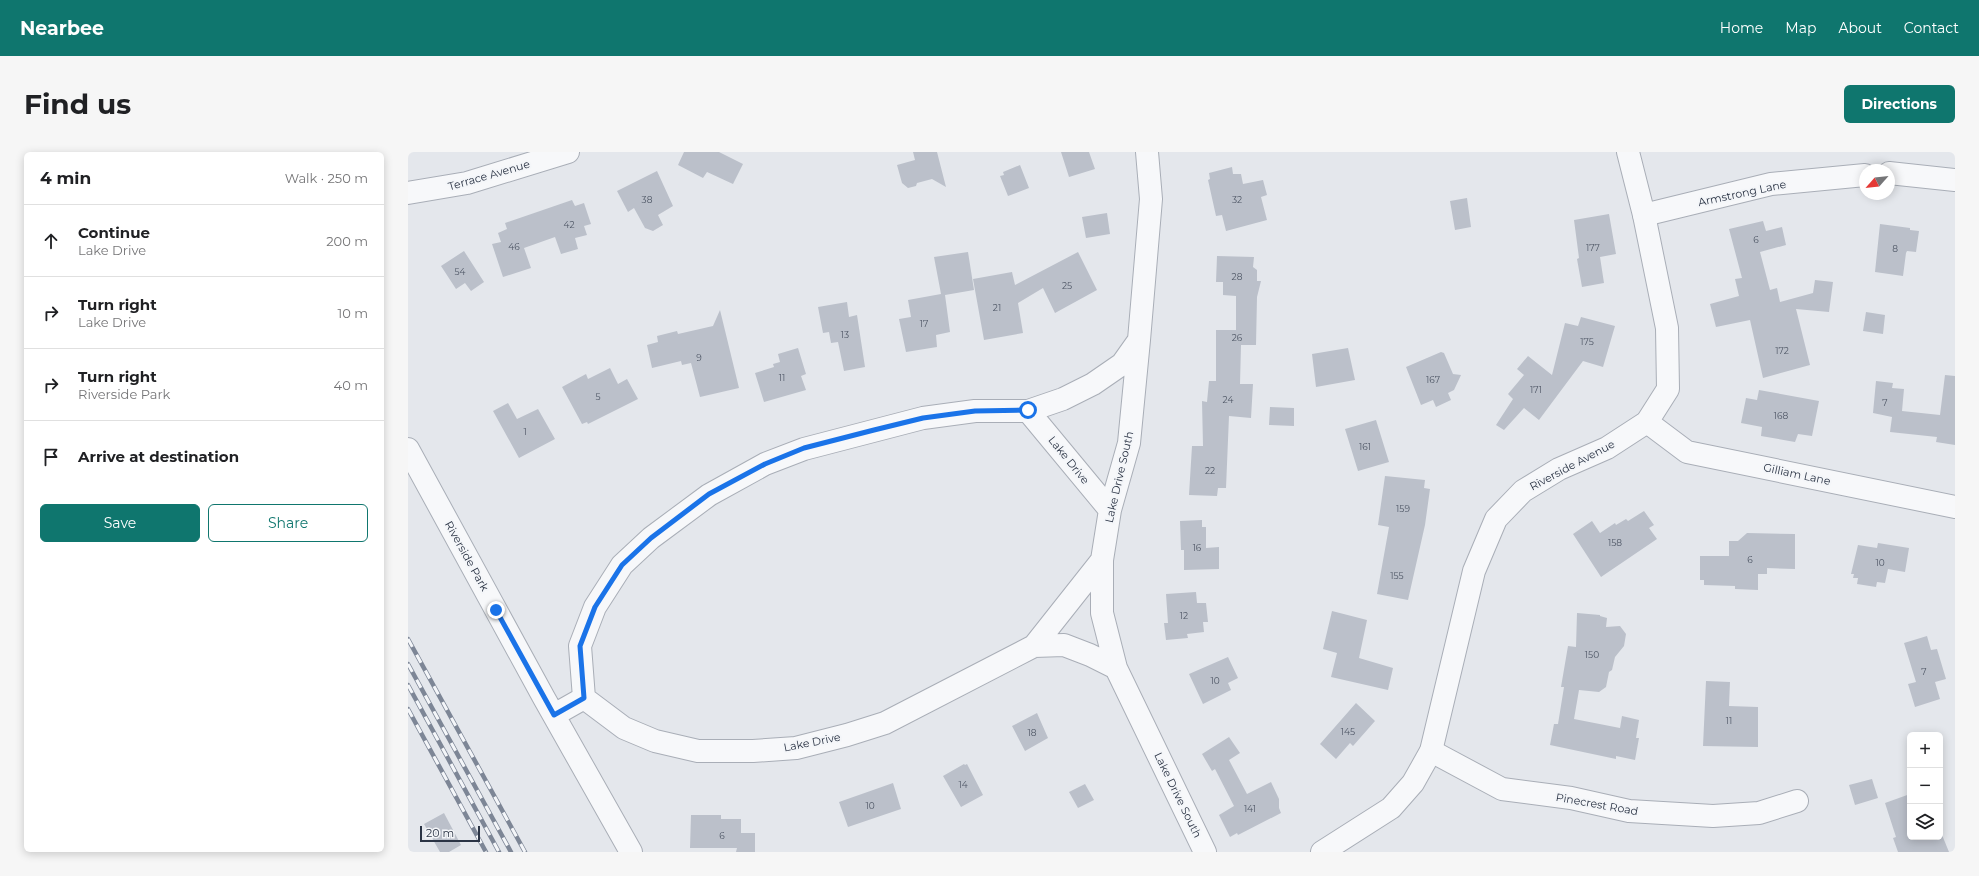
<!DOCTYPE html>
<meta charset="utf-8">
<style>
:root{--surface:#fff;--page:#f6f6f6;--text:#202124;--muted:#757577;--line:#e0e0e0;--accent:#0f766e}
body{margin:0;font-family:Montserrat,sans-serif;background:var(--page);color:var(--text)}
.controls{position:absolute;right:12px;bottom:12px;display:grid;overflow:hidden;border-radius:6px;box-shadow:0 2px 10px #0003}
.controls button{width:36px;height:36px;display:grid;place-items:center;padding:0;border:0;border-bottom:1px solid var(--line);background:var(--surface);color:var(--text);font:20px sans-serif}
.compass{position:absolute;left:1451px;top:12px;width:36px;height:36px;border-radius:50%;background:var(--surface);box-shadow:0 2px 10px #0003;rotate:243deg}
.scale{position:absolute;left:12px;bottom:10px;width:60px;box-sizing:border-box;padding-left:4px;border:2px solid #2b3445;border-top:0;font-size:11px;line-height:14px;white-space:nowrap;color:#2b3445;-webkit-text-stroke:3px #f4f6f9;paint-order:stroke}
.stop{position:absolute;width:12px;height:12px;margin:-9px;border:3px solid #1a73e8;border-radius:50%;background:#fff}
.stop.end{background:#1a73e8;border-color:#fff;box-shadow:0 1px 4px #0008}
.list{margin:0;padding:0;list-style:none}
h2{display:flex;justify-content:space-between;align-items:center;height:52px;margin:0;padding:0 16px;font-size:17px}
h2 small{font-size:13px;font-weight:400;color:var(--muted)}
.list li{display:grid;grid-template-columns:26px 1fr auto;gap:12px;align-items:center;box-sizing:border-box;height:72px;padding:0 16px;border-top:1px solid var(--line)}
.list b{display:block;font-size:15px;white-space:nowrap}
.list p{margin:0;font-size:13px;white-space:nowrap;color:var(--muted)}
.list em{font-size:13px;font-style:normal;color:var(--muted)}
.actions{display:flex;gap:8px;padding:12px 16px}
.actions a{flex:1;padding:9px 0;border:1px solid var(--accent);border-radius:6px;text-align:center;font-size:14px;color:var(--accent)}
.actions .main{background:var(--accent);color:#fff}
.icon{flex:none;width:22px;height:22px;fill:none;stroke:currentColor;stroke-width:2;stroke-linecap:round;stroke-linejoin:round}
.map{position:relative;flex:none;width:1547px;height:700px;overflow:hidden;border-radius:6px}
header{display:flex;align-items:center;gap:24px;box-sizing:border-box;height:56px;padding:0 20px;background:var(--accent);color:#fff}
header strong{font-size:19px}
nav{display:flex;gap:22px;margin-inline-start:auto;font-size:14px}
.intro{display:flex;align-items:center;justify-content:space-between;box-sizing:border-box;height:96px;padding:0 24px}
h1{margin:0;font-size:28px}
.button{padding:10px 18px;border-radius:6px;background:var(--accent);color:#fff;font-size:14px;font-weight:700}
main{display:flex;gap:24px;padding:0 24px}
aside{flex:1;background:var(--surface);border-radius:6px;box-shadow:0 2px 10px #0003}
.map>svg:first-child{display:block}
</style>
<header>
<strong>Nearbee</strong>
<nav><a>Home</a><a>Map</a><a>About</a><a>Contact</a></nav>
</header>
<div class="intro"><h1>Find us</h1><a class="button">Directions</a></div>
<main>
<aside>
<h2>4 min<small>Walk · 250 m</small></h2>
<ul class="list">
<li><svg class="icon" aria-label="ahead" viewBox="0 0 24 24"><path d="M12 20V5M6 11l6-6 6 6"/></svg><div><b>Continue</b><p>Lake Drive</p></div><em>200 m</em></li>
<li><svg class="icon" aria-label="right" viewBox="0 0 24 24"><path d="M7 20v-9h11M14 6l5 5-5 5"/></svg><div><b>Turn right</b><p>Lake Drive</p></div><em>10 m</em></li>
<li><svg class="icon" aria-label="right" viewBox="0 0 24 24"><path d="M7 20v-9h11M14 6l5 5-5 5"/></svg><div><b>Turn right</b><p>Riverside Park</p></div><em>40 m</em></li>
<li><svg class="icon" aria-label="arrive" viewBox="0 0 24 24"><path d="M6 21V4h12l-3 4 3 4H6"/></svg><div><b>Arrive at destination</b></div></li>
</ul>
<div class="actions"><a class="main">Save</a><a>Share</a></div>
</aside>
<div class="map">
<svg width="1547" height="700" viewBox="0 0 1547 700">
<rect width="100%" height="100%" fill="#e4e7ec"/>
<path fill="#bbc0ca" d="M 276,0 L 311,0 L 335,12 L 325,32 L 299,20 L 295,26 L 270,13 Z
M 505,0 L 529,0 L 538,35 L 524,27 L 509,31 L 508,34 L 500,36 L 494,31 L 489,13 L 507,8 Z
M 653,0 L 681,0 L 687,17 L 661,25 Z
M 612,13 L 621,36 L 600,44 L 592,24 L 596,23 L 595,20 Z
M 824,15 L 825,22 L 833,22 L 835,32 L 855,28 L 859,43 L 853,45 L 859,68 L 818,79 L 814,63 L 808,64 L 800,28 L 802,27 L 801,21 Z
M 249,19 L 265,54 L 250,63 L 255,73 L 245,79 L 237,76 L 226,56 L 220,60 L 209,39 Z
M 1059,46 L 1063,75 L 1047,78 L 1042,49 Z
M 164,48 L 167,54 L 176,51 L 183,72 L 176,74 L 179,83 L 167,86 L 170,97 L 153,102 L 147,85 L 116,96 L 123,116 L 95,125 L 84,92 L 93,90 L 90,81 L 99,77 L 97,71 Z
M 699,61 L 702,82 L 678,86 L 674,65 Z
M 1201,62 L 1208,102 L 1192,105 L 1196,131 L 1174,135 L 1169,107 L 1171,106 L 1166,68 Z
M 1355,69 L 1358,79 L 1374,75 L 1378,93 L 1352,100 L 1362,138 L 1369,136 L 1372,150 L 1405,141 L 1407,128 L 1425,130 L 1421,160 L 1388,157 L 1402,213 L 1355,226 L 1342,168 L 1308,175 L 1302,152 L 1331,144 L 1327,127 L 1334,126 L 1321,77 Z
M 1472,72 L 1502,76 L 1502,78 L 1511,79 L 1508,100 L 1499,99 L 1498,101 L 1495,124 L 1467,120 Z
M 56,99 L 76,130 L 63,139 L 57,131 L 48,137 L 33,114 Z
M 560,100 L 566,138 L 537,143 L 542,180 L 528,183 L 529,195 L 498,200 L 491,167 L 503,165 L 500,148 L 533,142 L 526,105 Z
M 670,100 L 689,138 L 647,161 L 635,136 L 610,151 L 615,181 L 576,188 L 565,127 L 604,120 L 607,133 Z
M 809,104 L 846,105 L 845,115 L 849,118 L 849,129 L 853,129 L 849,145 L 848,193 L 833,193 L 832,232 L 845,232 L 843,266 L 821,264 L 818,336 L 810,336 L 809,344 L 781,343 L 784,294 L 795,294 L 794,249 L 799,250 L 801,229 L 808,229 L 808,178 L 828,178 L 828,144 L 815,143 L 815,130 L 808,130 Z
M 439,150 L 441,165 L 449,163 L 457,215 L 436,219 L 430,190 L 423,191 L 421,180 L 415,181 L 410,155 Z
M 312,158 L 331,236 L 292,245 L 283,211 L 274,213 L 273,209 L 244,216 L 239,193 L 250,190 L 249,184 L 269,179 L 270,182 L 305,174 Z
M 1458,160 L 1477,163 L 1475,182 L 1455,179 Z
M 1173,165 L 1207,174 L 1195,215 L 1175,209 L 1131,268 L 1116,256 L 1096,278 L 1088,273 L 1105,247 L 1100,242 L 1116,223 L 1109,217 L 1120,204 L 1144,223 L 1157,171 L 1170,174 Z
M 390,196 L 398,222 L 393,224 L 398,238 L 356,250 L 347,221 L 366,215 L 365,212 L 372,210 L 370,202 Z
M 940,196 L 947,228 L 908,235 L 904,202 Z
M 1033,200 L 1036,201 L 1045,222 L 1053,223 L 1046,238 L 1040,241 L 1043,248 L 1028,255 L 1025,248 L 1013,253 L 998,215 Z
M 202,216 L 210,232 L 219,227 L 230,247 L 180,272 L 179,270 L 174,272 L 154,235 L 178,222 L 180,227 Z
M 1537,223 L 1547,224 L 1547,293 L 1528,290 L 1529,285 L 1482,280 L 1484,265 L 1465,261 L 1468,229 L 1485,231 L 1484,236 L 1496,237 L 1494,259 L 1532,263 Z
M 1351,238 L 1411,249 L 1404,284 L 1390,282 L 1387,290 L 1353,284 L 1354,275 L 1333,271 L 1338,246 L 1349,248 Z
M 100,251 L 109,267 L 130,257 L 147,287 L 111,306 L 85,259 Z
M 862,255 L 886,256 L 886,274 L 861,273 Z
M 968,268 L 981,310 L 950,319 L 937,277 Z
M 977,324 L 1017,328 L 1016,336 L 1022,337 L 1017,373 L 1000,448 L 969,442 L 981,375 L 970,373 Z
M 1236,359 L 1246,373 L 1241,376 L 1249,387 L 1193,425 L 1165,382 L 1184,369 L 1192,381 L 1207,371 L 1208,373 L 1218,367 L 1220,369 Z
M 794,368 L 794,375 L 798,375 L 798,396 L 811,395 L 811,417 L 776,418 L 776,398 L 773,398 L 772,369 Z
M 1339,381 L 1387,382 L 1387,417 L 1359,416 L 1359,422 L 1350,422 L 1350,438 L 1327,437 L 1327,434 L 1296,433 L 1296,428 L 1292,428 L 1292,404 L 1321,404 L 1321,389 L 1330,389 Z
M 1470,391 L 1501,396 L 1497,420 L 1480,417 L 1477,431 L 1469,430 L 1468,435 L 1449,432 L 1450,426 L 1445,426 L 1446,422 L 1443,422 L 1450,393 L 1469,396 Z
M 788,440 L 789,451 L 798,451 L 800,470 L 795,470 L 796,480 L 779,482 L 780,486 L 758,488 L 756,471 L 760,471 L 758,442 Z
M 924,459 L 959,468 L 951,506 L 985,516 L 980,538 L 923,525 L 929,501 L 915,497 Z
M 1169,461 L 1192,463 L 1192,464 L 1199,466 L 1198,475 L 1212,474 L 1218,482 L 1216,494 L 1207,505 L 1204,518 L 1201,520 L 1198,535 L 1191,540 L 1171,538 L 1166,567 L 1212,576 L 1214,564 L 1231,568 L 1228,586 L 1231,586 L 1227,608 L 1208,604 L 1208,607 L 1142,593 L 1146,572 L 1150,572 L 1156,535 L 1153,535 L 1160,494 L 1168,495 Z
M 1519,484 L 1523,498 L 1529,497 L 1538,527 L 1527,530 L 1532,547 L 1507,555 L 1500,532 L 1508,530 L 1496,491 Z
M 820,505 L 830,526 L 820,531 L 823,538 L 795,552 L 781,522 Z
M 1298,529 L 1322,530 L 1321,554 L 1350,555 L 1350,595 L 1295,594 Z
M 948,551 L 967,569 L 945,594 L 942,591 L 928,607 L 912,592 Z
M 629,561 L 640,586 L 617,599 L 604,574 Z
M 821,585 L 832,601 L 821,608 L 839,642 L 863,630 L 871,647 L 871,656 L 873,661 L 830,683 L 829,681 L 822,685 L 811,663 L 826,654 L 807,617 L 804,619 L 794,602 Z
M 556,612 L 557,613 L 559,612 L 575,643 L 553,655 L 535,624 Z
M 1464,627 L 1470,646 L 1447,653 L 1441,633 Z
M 485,631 L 493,657 L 440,675 L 431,650 Z
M 677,632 L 686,648 L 670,656 L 661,640 Z
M 1502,642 L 1502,685 L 1532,685 L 1532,678 L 1541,700 L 1490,700 L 1485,686 L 1488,685 L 1477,651 Z
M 36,661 L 53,693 L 41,700 L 32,700 L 16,672 Z
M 283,663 L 313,663 L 313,667 L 333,667 L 333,681 L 347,681 L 347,700 L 328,700 L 329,696 L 282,696 Z"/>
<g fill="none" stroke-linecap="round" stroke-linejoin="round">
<defs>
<path id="minor" d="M 739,0 L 743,47 L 731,188 L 721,291 L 702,358 L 694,408 L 694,461 L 708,516 L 797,700
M 1481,21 L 1547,28
M 0,41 L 59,31 L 160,0
M 1236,63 L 1363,32 L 1457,23
M 620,259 L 702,358
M 1239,270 L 1279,300 L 1547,355
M 0,297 L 136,546 L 223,700
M 626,494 L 656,493 L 682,503 L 708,516
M 176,546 L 216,576 L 247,589 L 290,599 L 345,599 L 388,596 L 439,583 L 477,571 L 626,494 L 694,408
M 146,563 L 176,546 L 172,494 L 187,455 L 214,413 L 243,386 L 301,343 L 357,312 L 396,297 L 515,266 L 567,259 L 620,259 L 655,247 L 685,232 L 714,212 L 731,188
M 1023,599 L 1094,637 L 1163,646 L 1221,659 L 1305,664 L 1351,661 L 1389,649"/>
<path id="tertiary" d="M 914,700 L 983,656 L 1005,631 L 1023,599 L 1066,419 L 1088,367 L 1115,339 L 1151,317 L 1199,296 L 1239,270 L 1260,237 L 1259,176 L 1236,63 L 1220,0"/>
</defs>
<use href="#minor" stroke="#a9aeb7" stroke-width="24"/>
<use href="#tertiary" stroke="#a9aeb7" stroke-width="24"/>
<use href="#minor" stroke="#f7f8fa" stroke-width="22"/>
<use href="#tertiary" stroke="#f7f8fa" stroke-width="22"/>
<defs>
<path id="rail" d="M 0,487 L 117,700
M 0,512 L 103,700
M 0,533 L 91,700
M 0,557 L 78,700"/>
</defs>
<use href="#rail" stroke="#7d8696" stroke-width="4.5"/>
<use href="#rail" stroke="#f4f6f9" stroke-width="3" stroke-dasharray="9" stroke-linecap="butt"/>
</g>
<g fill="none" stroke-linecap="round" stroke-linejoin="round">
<path stroke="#1a73e8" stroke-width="5" d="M 88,458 L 146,563 L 176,546 L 172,494 L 187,455 L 214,413 L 243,386 L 301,342 L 357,312 L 396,296 L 466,278 L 515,266 L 567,259 L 620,258"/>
</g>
<g text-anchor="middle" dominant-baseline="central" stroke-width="4" stroke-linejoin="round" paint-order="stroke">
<g font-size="9" fill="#4f5766">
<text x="239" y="47">38</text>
<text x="829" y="47">32</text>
<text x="161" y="72">42</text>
<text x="1348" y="87">6</text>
<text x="106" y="94">46</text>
<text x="1185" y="95">177</text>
<text x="1487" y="96">8</text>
<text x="52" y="119">54</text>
<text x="829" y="124">28</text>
<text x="659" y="133">25</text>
<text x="589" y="155">21</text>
<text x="516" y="171">17</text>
<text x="437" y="182">13</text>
<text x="829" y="185">26</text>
<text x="1179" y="189">175</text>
<text x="1374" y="198">172</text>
<text x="291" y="205">9</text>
<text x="374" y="225">11</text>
<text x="1025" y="227">167</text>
<text x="1128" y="237">171</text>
<text x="190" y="244">5</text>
<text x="820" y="247">24</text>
<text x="1477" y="250">7</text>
<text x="1373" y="263">168</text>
<text x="117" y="279">1</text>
<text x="957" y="294">161</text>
<text x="802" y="318">22</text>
<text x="995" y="356">159</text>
<text x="1207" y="390">158</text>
<text x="789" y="395">16</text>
<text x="1342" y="407">6</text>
<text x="1472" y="410">10</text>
<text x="989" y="423">155</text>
<text x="776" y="463">12</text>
<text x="1184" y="502">150</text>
<text x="1516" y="519">7</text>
<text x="807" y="528">10</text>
<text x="1321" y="568">11</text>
<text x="940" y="579">145</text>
<text x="624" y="580">18</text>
<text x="555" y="632">14</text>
<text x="462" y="653">10</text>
<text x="842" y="656">141</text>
<text x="314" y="683">6</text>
</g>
<g font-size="11" fill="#2b3445" stroke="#f4f6f9">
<text transform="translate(81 23) rotate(-16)">Terrace Avenue</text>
<text transform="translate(1334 41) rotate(-12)">Armstrong Lane</text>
<text transform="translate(661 308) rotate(51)">Lake Drive</text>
<text transform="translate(1164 313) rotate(-28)">Riverside Avenue</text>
<text transform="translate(1389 322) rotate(12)">Gilliam Lane</text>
<text transform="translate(711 325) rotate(-77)">Lake Drive South</text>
<text transform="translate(59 404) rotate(61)">Riverside Park</text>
<text transform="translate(404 590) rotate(-11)">Lake Drive</text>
<text transform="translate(770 643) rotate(64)">Lake Drive South</text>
<text transform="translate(1189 652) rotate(10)">Pinecrest Road</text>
</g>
</g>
</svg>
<div class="controls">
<button>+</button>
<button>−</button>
<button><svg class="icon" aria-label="layers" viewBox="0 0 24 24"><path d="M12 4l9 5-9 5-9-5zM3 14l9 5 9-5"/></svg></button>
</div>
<svg class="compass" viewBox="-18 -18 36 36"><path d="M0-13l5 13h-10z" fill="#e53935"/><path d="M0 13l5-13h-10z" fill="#757577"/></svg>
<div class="scale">20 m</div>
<div class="stop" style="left:620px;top:258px"></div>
<div class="stop end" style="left:88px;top:458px"></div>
</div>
</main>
